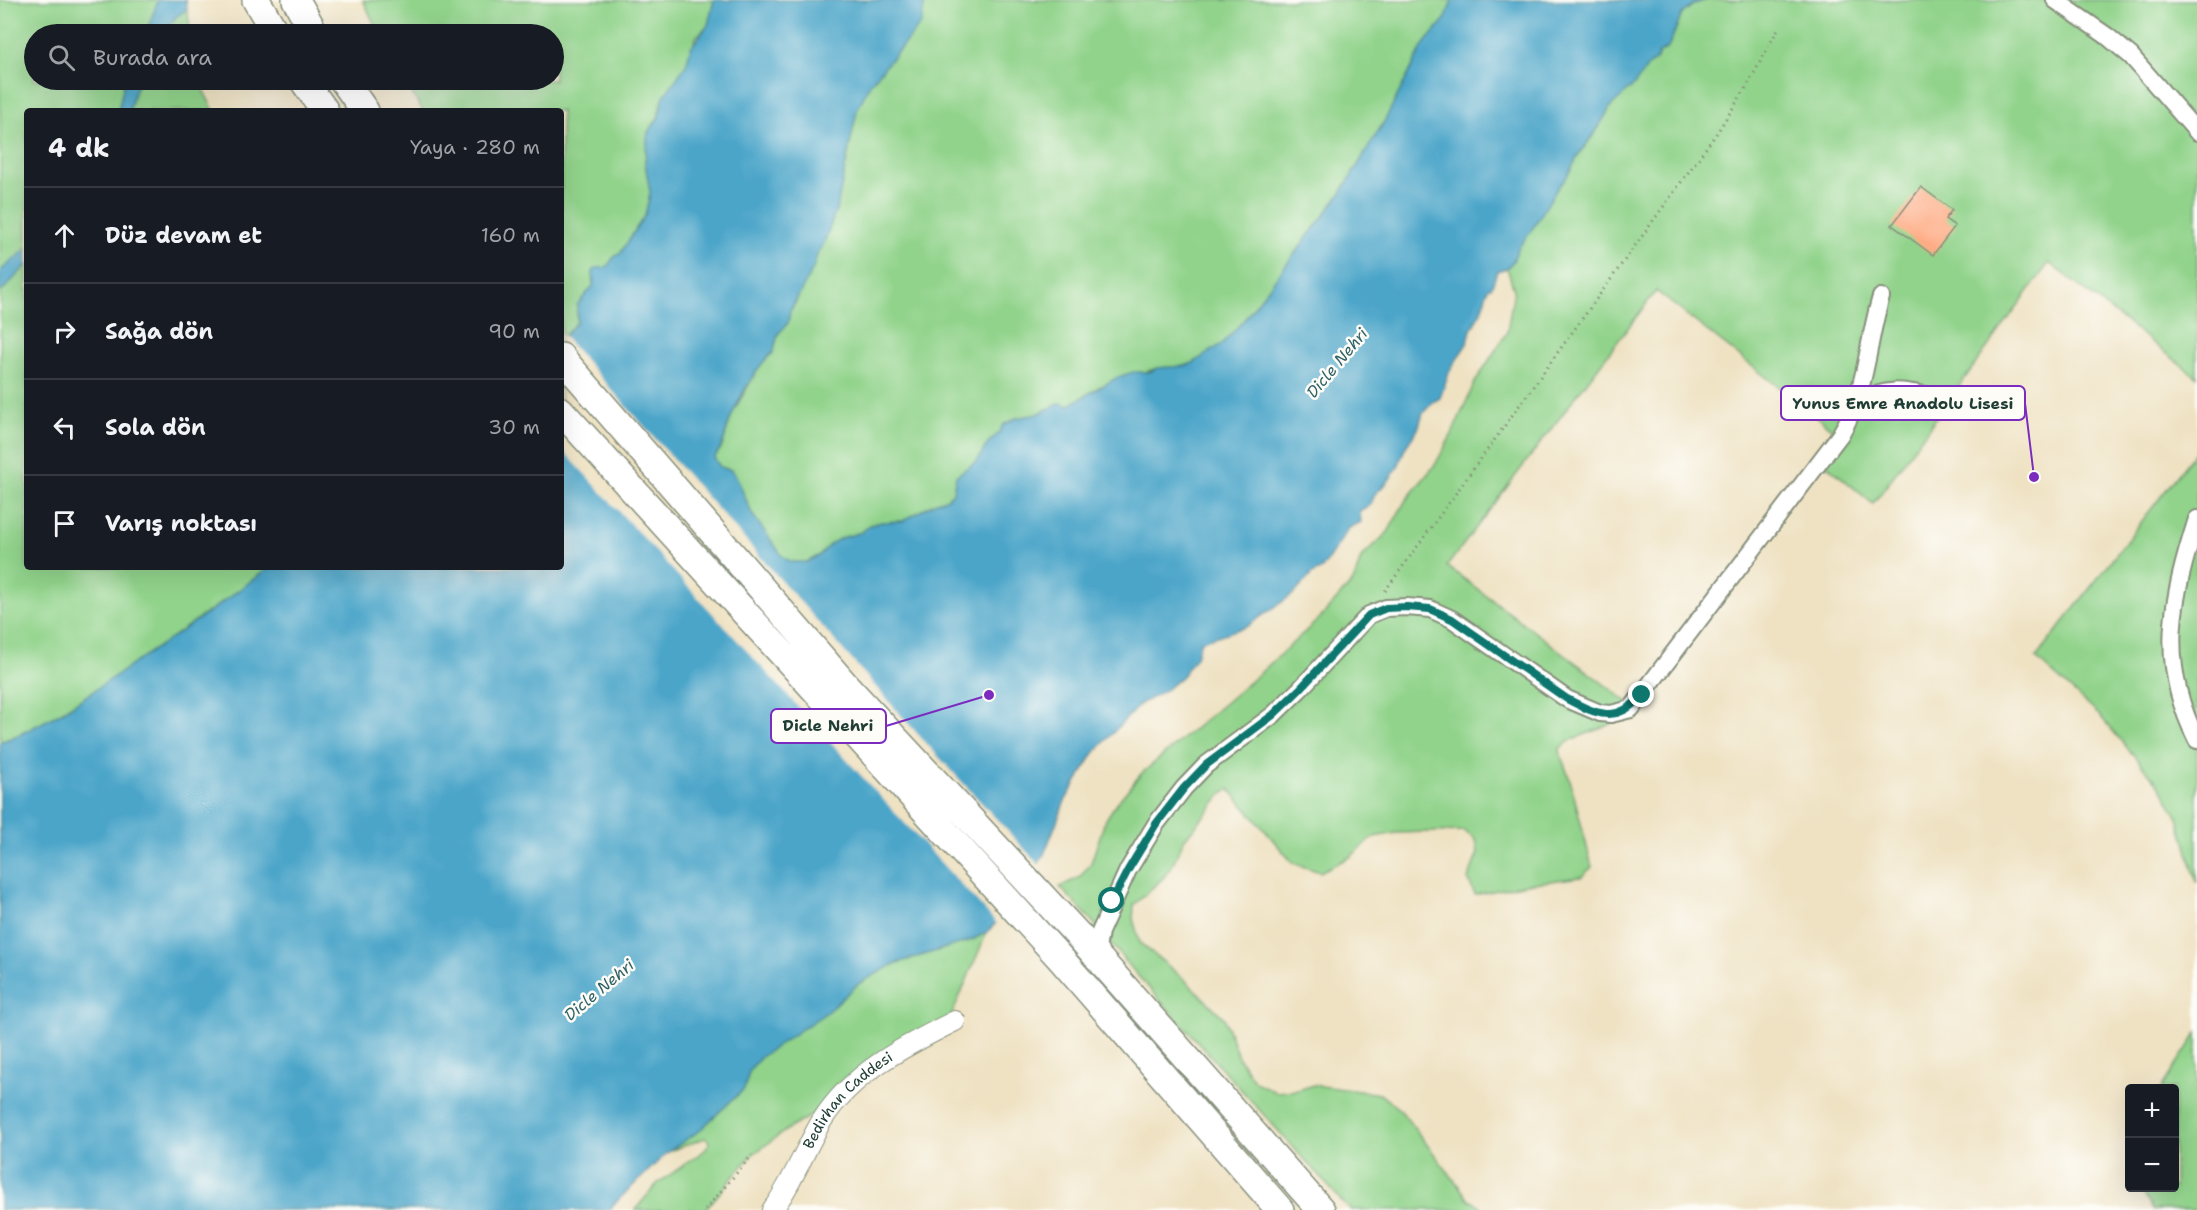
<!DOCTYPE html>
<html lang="tr">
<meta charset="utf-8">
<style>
:root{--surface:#171b24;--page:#20242c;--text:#f1f3f6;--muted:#9ea1a6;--line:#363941}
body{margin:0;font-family:"Shantell Sans",sans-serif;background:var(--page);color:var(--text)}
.controls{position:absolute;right:18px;bottom:18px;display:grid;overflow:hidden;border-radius:6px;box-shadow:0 6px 24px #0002}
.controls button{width:54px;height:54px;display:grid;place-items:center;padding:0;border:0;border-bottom:2px solid var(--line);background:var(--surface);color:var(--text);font:30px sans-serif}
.stop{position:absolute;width:18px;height:18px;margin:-14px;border:4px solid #0f766e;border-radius:50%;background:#fff}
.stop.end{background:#0f766e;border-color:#fff;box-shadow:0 2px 6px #0008}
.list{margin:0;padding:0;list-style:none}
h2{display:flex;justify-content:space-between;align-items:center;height:78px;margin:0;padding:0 24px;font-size:26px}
h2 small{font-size:20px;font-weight:400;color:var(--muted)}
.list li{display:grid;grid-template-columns:39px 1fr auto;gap:18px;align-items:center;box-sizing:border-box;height:96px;padding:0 24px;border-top:2px solid var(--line)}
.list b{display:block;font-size:22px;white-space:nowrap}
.list em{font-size:20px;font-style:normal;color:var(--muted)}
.icon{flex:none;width:33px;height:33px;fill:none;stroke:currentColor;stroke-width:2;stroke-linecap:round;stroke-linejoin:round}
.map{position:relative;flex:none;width:2197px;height:1210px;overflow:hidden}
.search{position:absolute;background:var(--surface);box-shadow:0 6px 24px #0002;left:24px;top:24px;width:540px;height:66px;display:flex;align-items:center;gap:15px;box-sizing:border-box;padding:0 21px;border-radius:33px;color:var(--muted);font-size:22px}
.panel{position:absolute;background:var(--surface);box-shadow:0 6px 24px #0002;left:24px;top:108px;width:540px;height:462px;border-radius:6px}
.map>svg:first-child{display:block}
</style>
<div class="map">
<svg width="2197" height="1210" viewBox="0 0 2197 1210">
<rect width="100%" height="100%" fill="#fdfcf7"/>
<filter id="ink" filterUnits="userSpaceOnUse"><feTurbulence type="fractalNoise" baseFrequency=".0167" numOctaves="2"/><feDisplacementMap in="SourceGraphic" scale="12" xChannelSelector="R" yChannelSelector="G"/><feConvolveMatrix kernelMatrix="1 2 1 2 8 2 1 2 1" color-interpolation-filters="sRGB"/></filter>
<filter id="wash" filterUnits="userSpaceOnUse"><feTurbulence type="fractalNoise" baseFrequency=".008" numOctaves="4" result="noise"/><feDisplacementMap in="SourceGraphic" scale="24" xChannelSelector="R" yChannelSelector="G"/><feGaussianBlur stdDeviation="1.35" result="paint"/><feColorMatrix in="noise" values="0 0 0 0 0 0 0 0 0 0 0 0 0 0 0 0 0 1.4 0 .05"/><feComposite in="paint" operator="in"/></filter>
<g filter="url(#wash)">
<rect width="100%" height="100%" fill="#efe2c3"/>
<path fill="#91d38b" stroke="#588860" stroke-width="1.5" d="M 0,0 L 158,0 L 159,3 L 148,28 L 141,34 L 34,34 L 34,80 L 125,80 L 118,111 L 27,111 L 27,249 L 0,271 Z
M 363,0 L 714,0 L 708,25 L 696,37 L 686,65 L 661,103 L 658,119 L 648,132 L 645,162 L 650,192 L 649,199 L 645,215 L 620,254 L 614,257 L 607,267 L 592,275 L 593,286 L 577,305 L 577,322 L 564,336 L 561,333 L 561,111 L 423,111 L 404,80 L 554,80 L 554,34 L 379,34 Z
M 925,0 L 1452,0 L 1446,18 L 1424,44 L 1384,122 L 1341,193 L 1244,320 L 1223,343 L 1193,363 L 1185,366 L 1157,368 L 1099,387 L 1068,406 L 1049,408 L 1038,414 L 1016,418 L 1003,425 L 999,433 L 988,443 L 978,460 L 956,476 L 953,493 L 946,499 L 936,502 L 903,521 L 882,522 L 870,525 L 862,532 L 841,538 L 830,544 L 820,555 L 807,562 L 791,562 L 783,557 L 752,514 L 736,476 L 731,470 L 720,467 L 714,458 L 722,447 L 732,414 L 764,359 L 773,353 L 778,334 L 788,323 L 790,311 L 795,304 L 818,252 L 824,243 L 837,207 L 857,110 L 870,84 L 921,24 Z
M 1706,0 L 2197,0 L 2197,377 L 2049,263 L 1873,504 L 1822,461 L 1840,435 L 1656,291 L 1447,566 L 1633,706 L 1609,725 L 1573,739 L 1560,748 L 1561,756 L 1570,780 L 1592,867 L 1581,877 L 1526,884 L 1475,895 L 1468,879 L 1478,853 L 1476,840 L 1464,831 L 1396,833 L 1374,837 L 1350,857 L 1320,872 L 1293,863 L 1229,789 L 1222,794 L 1184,840 L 1171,867 L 1163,878 L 1134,905 L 1133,919 L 1140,943 L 1183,978 L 1224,1018 L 1239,1059 L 1255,1082 L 1276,1092 L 1298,1090 L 1314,1085 L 1380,1094 L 1401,1111 L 1468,1198 L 1484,1210 L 1350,1210 L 1138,976 L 1092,921 L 1060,887 L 1080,877 L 1091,863 L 1105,821 L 1115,805 L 1141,774 L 1260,673 L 1320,618 L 1354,580 L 1361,558 L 1388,532 L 1406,500 L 1435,465 L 1452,434 L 1474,384 L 1507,332 L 1514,290 L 1507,268 L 1513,261 L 1518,248 L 1558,187 L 1566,178 L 1579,154 L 1595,133 L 1611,106 L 1640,77 L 1647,66 L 1656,60 L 1659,53 L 1668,48 L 1682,14 L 1694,4 Z
M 187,9 L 191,34 L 162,34 L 176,17 Z
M 138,80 L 198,80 L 214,111 L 129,111 Z
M 27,265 L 27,567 L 270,567 C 223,602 175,635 127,668 C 86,696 47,725 0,742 L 0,293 Z
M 2197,450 L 2197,883 L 2178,818 L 2160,786 L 2100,716 L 2036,658 Z
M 987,932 L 948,1024 L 839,1099 L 788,1129 L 752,1155 L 705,1210 L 635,1210 L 657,1184 L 705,1150 L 710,1142 L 705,1138 L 668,1152 L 699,1131 L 744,1089 L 750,1069 L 762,1056 L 827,1012 L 858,984 L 894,964 L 972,940 Z
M 2197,1033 L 2197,1210 L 2153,1210 L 2140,1188 L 2174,1188 L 2174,1088 L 2161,1088 Z"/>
<path fill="#4ca5c9" stroke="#36717e" stroke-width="1.5" d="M 158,0 L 186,0 L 187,9 L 176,17 L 162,34 L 141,34 L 148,28 Z
M 714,0 L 925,0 L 921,24 L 870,84 L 857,110 L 837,207 L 824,243 L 818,252 L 813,269 L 790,311 L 788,323 L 778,334 L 773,353 C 759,362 739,399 732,415 C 725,431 725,444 714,458 L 720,467 L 731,470 L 736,476 L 752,514 L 783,557 L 791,562 L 807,562 L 820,555 L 830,544 L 841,538 L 862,532 L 870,525 L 882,522 L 903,521 L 936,502 L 946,499 L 953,493 L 956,476 L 978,460 L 988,443 L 999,433 L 1003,425 L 1016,418 L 1038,414 L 1061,403 L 1068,406 L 1118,377 L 1133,372 L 1150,372 L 1157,368 L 1185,366 L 1193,363 L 1223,343 L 1244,320 L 1341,193 L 1384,122 L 1424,44 L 1446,18 L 1452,0 L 1706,0 L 1694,4 L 1682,14 L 1668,48 L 1659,53 L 1656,60 L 1647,67 L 1635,84 L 1611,106 L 1595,133 L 1579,154 L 1566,178 L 1558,187 L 1531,231 L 1518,248 L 1513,261 L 1507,268 L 1497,271 L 1492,286 L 1488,288 L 1482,310 L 1471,330 L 1468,342 L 1450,370 L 1440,398 L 1433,402 L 1423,413 L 1418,429 L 1405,448 L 1398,467 L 1387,483 L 1375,494 L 1371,504 L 1360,511 L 1361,522 L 1349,528 L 1322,569 L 1312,574 L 1295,593 L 1246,627 L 1201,641 L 1196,657 L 1182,676 L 1167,689 L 1139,705 L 1094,753 L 1065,801 L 1043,857 L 996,923 L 987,932 L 972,940 L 894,964 L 858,984 L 827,1012 L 762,1056 L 750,1069 L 744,1089 L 730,1102 L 699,1131 L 668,1152 L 613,1205 L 611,1210 L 0,1210 L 0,742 L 19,735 L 64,711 L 212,610 L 270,567 L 561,567 L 561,333 L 564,336 L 577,322 L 577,305 L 593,286 L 593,271 L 597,268 L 607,267 L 614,257 L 620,254 L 645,215 L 649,199 L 650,192 L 645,162 L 648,132 L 658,119 L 664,96 L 686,65 L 691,47 L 708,25 Z
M 125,80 L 138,80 L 129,111 L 118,111 Z
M 27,249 L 27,265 L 0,293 L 0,271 Z"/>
<path fill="#efe2c3" d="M 561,333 L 923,740 L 1040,866 L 998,925 L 561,448 Z"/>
<g id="blocks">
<path fill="#feac85" d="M 1921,187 L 1952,210 L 1945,219 L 1955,226 L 1933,255 L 1892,225 Z"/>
</g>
</g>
<g filter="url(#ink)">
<use href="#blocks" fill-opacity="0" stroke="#87907c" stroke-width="1.5"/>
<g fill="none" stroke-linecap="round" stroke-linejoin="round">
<defs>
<path id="minor" d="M 2055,0 L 2107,36 L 2131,56 L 2197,132
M 1857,403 C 1888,387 1901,390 1934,397
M 2197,519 C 2172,598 2157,662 2197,740
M 1096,955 L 1100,932 L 1128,870 L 1156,824 L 1184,788 L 1206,765 L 1273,715 L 1300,689 L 1369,615 L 1386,608 L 1407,607 L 1430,609 L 1452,619 L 1567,699 L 1600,713 L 1611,714 L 1631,709 L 1840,435 C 1868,389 1866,346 1881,297"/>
<g id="tertiary">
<path id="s1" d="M 772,1210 C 792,1184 804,1151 821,1122 C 852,1072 905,1046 955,1021"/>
</g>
<path id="trunk" d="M 256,0 L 276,34
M 296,0 L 315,34
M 303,80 L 325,111
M 343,80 L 365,111
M 561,357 L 847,687 L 1079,936 L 1321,1210
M 561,411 L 1060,958 L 1280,1210"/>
</defs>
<use href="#minor" stroke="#87907c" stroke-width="20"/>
<use href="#tertiary" stroke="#87907c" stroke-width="22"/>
<use href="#trunk" stroke="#87907c" stroke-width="30"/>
<path stroke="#87907c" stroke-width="3" stroke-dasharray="1.5 4.5" stroke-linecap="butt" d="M 1385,591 L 1716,134 L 1746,88 L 1778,29
M 705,1210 L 752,1155"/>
<use href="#minor" stroke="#fff" stroke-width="16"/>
<use href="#tertiary" stroke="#fff" stroke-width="20"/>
<use href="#trunk" stroke="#fff" stroke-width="27"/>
</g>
</g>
<g fill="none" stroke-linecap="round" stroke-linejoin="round" filter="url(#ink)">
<path stroke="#0f766e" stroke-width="8" d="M 1112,901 L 1128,870 L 1156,824 L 1184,788 L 1206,765 L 1273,715 L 1300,689 L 1369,615 L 1386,608 L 1407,607 L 1430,609 L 1452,619 L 1567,699 C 1596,714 1617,725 1642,695"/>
</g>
<g text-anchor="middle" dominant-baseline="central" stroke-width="5" stroke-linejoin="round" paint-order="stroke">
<g font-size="15" fill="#1f3d34" stroke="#fdfcf7">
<text stroke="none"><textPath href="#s1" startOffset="135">Bedirhan Caddesi</textPath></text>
</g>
<g font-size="16" font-style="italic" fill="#2f6168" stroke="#fdfcf7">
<text transform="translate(1337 363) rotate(-50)">Dicle Nehri</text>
<text transform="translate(599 990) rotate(-40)">Dicle Nehri</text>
</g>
</g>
<path fill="none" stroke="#7b2cbf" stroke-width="2" d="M2034 477L2025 403M989 695L886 726"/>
<g fill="#7b2cbf" stroke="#fdfcf7" stroke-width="2">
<circle cx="2034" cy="477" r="6"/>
<circle cx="989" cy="695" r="6"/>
</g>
<g fill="#fdfcf7" stroke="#7b2cbf" stroke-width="2">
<rect x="1781" y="386" width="244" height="34" rx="6"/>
<rect x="771" y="709" width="115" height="34" rx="6"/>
</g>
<g font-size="16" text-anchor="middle" font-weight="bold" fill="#1f3d34">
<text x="1903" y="409">Yunus Emre Anadolu Lisesi</text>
<text x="828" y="731">Dicle Nehri</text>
</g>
</svg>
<div class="controls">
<button>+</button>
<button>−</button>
</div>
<div class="stop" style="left:1112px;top:901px"></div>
<div class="stop end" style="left:1642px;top:695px"></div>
<div class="search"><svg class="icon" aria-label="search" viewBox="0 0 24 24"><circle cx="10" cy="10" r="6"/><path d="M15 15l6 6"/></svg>Burada ara</div>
<section class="panel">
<h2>4 dk<small>Yaya · 280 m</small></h2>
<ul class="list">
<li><svg class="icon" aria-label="ahead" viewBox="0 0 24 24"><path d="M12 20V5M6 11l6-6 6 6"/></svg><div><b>Düz devam et</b></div><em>160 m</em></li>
<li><svg class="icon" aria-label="right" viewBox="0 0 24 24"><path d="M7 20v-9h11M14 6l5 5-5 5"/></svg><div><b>Sağa dön</b></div><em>90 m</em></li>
<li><svg class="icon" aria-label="left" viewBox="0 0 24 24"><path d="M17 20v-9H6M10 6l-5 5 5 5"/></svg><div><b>Sola dön</b></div><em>30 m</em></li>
<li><svg class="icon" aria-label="arrive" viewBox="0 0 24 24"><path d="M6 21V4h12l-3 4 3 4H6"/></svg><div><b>Varış noktası</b></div></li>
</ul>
</section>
</div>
